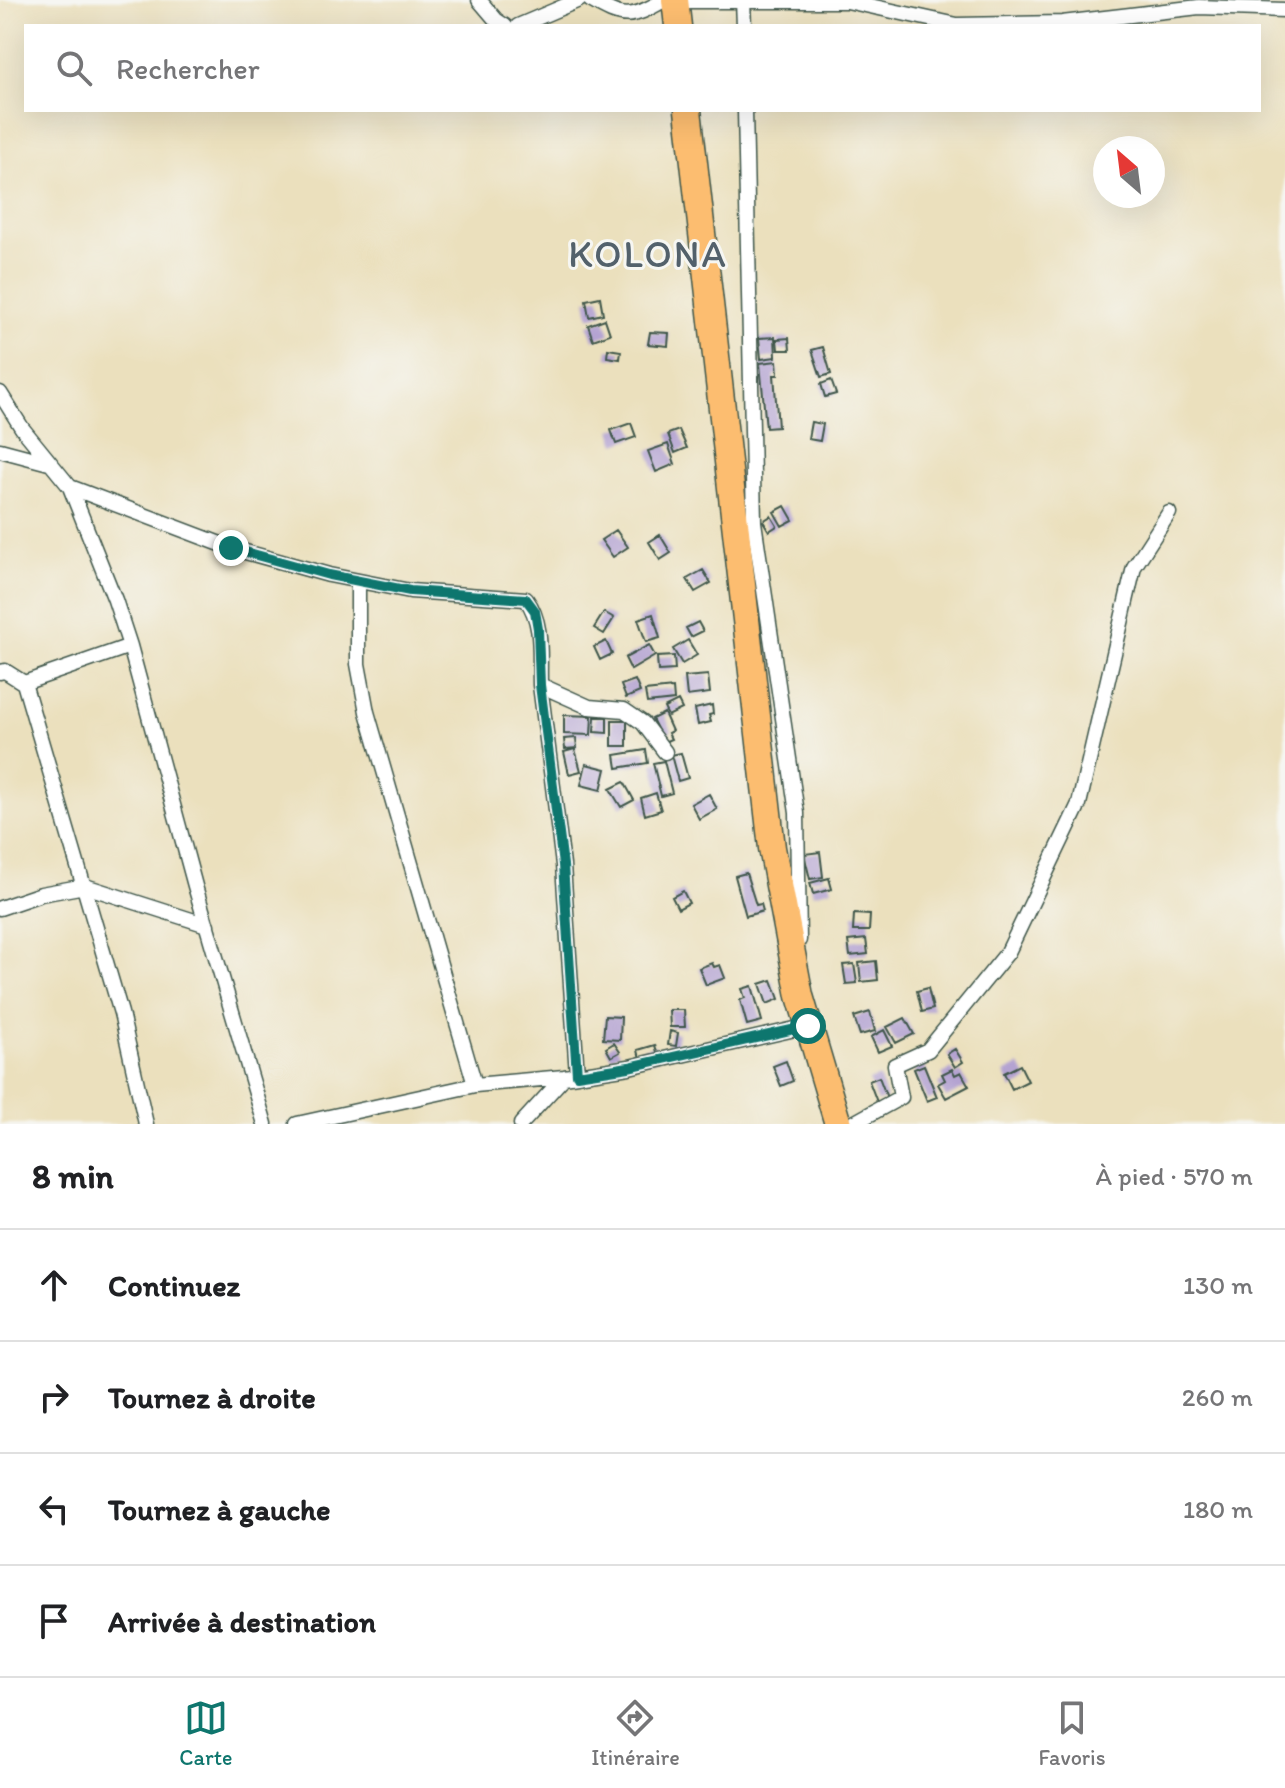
<!DOCTYPE html>
<html lang="fr">
<meta charset="utf-8">
<style>
:root{--surface:#fff;--page:#f6f6f6;--text:#202124;--muted:#757577;--line:#e0e0e0;--accent:#0f766e}
body{margin:0;font-family:Itim,sans-serif;background:var(--page);color:var(--text)}
.compass{position:absolute;left:1093px;top:136px;width:72px;height:72px;border-radius:50%;background:var(--surface);box-shadow:0 8px 32px #0002;rotate:332deg}
.stop{position:absolute;width:24px;height:24px;margin:-18px;border:6px solid #0f766e;border-radius:50%;background:#fff}
.stop.end{background:#0f766e;border-color:#fff;box-shadow:0 2px 8px #0008}
.list{margin:0;padding:0;list-style:none}
h2{display:flex;justify-content:space-between;align-items:center;height:104px;margin:0;padding:0 32px;font-size:34px}
h2 small{font-size:26px;font-weight:400;color:var(--muted)}
.list li{display:grid;grid-template-columns:52px 1fr auto;gap:24px;align-items:center;box-sizing:border-box;height:112px;padding:0 32px;border-top:2px solid var(--line)}
.list b{display:block;font-size:30px;white-space:nowrap}
.list em{font-size:26px;font-style:normal;color:var(--muted)}
.icon{flex:none;width:44px;height:44px;fill:none;stroke:currentColor;stroke-width:2;stroke-linecap:round;stroke-linejoin:round}
.map{position:relative;flex:none;width:1285px;height:1124px;overflow:hidden}
.search{position:absolute;background:var(--surface);box-shadow:0 8px 32px #0002;left:24px;right:24px;top:24px;height:88px;display:flex;align-items:center;gap:20px;box-sizing:border-box;padding:0 28px;border-radius:0px;color:var(--muted);font-size:30px}
.sheet{height:552px;background:var(--surface)}
nav{display:flex;justify-content:space-around;align-items:center;box-sizing:border-box;height:112px;border-top:2px solid var(--line);background:var(--surface);font-size:22px;color:var(--muted)}
nav a{display:grid;justify-items:center;gap:4px}
nav .on{color:var(--accent)}
.map>svg:first-child{display:block}
</style>
<div class="map">
<svg width="1285" height="1124" viewBox="0 0 1285 1124">
<rect width="100%" height="100%" fill="#f6f6f2"/>
<filter id="ink" filterUnits="userSpaceOnUse"><feTurbulence type="fractalNoise" baseFrequency=".0125" numOctaves="2"/><feDisplacementMap in="SourceGraphic" scale="16" xChannelSelector="R" yChannelSelector="G"/><feConvolveMatrix kernelMatrix="1 2 1 2 8 2 1 2 1" color-interpolation-filters="sRGB"/></filter>
<filter id="wash" filterUnits="userSpaceOnUse"><feTurbulence type="fractalNoise" baseFrequency=".006" numOctaves="4" result="noise"/><feDisplacementMap in="SourceGraphic" scale="32" xChannelSelector="R" yChannelSelector="G"/><feGaussianBlur stdDeviation="1.8" result="paint"/><feColorMatrix in="noise" values="0 0 0 0 0 0 0 0 0 0 0 0 0 0 0 0 0 1.4 0 .05"/><feComposite in="paint" operator="in"/></filter>
<g filter="url(#wash)">
<rect width="100%" height="100%" fill="#ebe0bd"/>
<g id="blocks">
<path fill="#b4a3d1" d="M 600,297 L 603,314 L 589,317 L 586,300 Z
M 605,319 L 610,334 L 593,340 L 588,325 Z
M 650,332 L 669,333 L 668,346 L 648,344 Z
M 775,337 L 776,357 L 761,359 L 759,338 Z
M 789,338 L 790,350 L 778,350 L 777,339 Z
M 823,347 L 831,374 L 821,377 L 812,350 Z
M 608,349 L 621,351 L 620,359 L 607,357 Z
M 777,361 L 778,375 L 774,375 L 778,427 L 766,428 L 760,363 Z
M 831,380 L 836,394 L 825,397 L 821,384 Z
M 811,422 L 823,424 L 820,441 L 808,439 Z
M 631,423 L 636,437 L 616,444 L 611,430 Z
M 679,430 L 687,448 L 675,453 L 668,434 Z
M 668,444 L 675,464 L 656,472 L 648,451 Z
M 785,506 L 793,520 L 782,526 L 774,512 Z
M 771,516 L 777,526 L 769,531 L 763,521 Z
M 616,530 L 628,547 L 613,557 L 601,540 Z
M 660,535 L 671,553 L 660,560 L 649,542 Z
M 703,570 L 711,583 L 695,592 L 687,579 Z
M 604,612 L 614,618 L 604,634 L 594,628 Z
M 653,614 L 660,638 L 646,642 L 638,619 Z
M 698,622 L 703,631 L 691,637 L 686,628 Z
M 688,640 L 697,655 L 682,664 L 673,649 Z
M 606,641 L 612,654 L 600,660 L 594,647 Z
M 649,645 L 655,656 L 631,670 L 625,658 Z
M 674,656 L 675,670 L 658,671 L 657,657 Z
M 708,675 L 710,693 L 687,696 L 685,677 Z
M 635,680 L 640,692 L 626,698 L 621,685 Z
M 673,688 L 674,700 L 647,703 L 645,691 Z
M 678,701 L 682,709 L 668,716 L 664,708 Z
M 712,705 L 713,714 L 709,715 L 711,722 L 698,725 L 695,709 Z
M 664,713 L 672,731 L 668,733 L 671,739 L 664,742 L 652,719 Z
M 564,715 L 592,716 L 591,735 L 564,734 Z
M 595,717 L 607,717 L 607,733 L 594,732 Z
M 612,720 L 627,720 L 627,746 L 612,746 Z
M 576,738 L 577,748 L 565,749 L 564,739 Z
M 575,749 L 581,771 L 569,774 L 564,752 Z
M 646,750 L 648,763 L 617,768 L 615,755 Z
M 681,753 L 688,778 L 678,781 L 671,755 Z
M 664,761 L 672,793 L 661,796 L 653,763 Z
M 586,764 L 606,769 L 601,790 L 581,785 Z
M 624,782 L 634,800 L 621,807 L 610,789 Z
M 656,793 L 661,810 L 645,815 L 641,798 Z
M 709,794 L 717,809 L 699,819 L 691,804 Z
M 820,852 L 823,877 L 810,879 L 804,854 Z
M 746,873 L 756,905 L 761,904 L 763,911 L 746,916 L 735,876 Z
M 829,878 L 832,889 L 813,894 L 810,883 Z
M 683,891 L 689,903 L 678,909 L 672,897 Z
M 854,914 L 870,915 L 869,931 L 853,931 Z
M 866,939 L 868,954 L 850,956 L 848,941 Z
M 876,961 L 878,980 L 861,982 L 859,963 Z
M 712,963 L 714,967 L 720,965 L 725,978 L 706,985 L 699,968 Z
M 854,964 L 857,983 L 846,984 L 843,965 Z
M 772,980 L 779,999 L 767,1004 L 760,984 Z
M 752,986 L 762,1021 L 747,1025 L 740,1000 L 745,998 L 742,989 Z
M 928,988 L 933,1009 L 922,1012 L 917,991 Z
M 669,1010 L 684,1010 L 685,1027 L 670,1027 Z
M 870,1012 L 875,1031 L 860,1035 L 854,1017 Z
M 605,1016 L 621,1017 L 620,1040 L 603,1039 Z
M 905,1018 L 914,1034 L 896,1043 L 887,1027 Z
M 884,1030 L 892,1046 L 878,1052 L 871,1037 Z
M 670,1031 L 678,1033 L 676,1046 L 668,1045 Z
M 614,1043 L 620,1052 L 611,1057 L 606,1048 Z
M 655,1045 L 659,1059 L 641,1063 L 638,1050 Z
M 955,1049 L 963,1062 L 955,1067 L 947,1054 Z
M 786,1061 L 793,1081 L 781,1086 L 773,1066 Z
M 924,1065 L 937,1097 L 927,1101 L 914,1069 Z
M 1020,1065 L 1028,1081 L 1012,1089 L 1004,1073 Z
M 952,1069 L 955,1075 L 961,1072 L 969,1086 L 946,1098 L 938,1084 L 945,1080 L 942,1074 Z
M 879,1077 L 887,1098 L 877,1102 L 869,1081 Z"/>
</g>
</g>
<g filter="url(#ink)">
<use href="#blocks" fill-opacity="0" stroke="#3e5549" stroke-width="2"/>
<g fill="none" stroke-linecap="round" stroke-linejoin="round">
<defs>
<path id="street" d="M 479,0 L 496,20 L 505,26
M 590,0 C 623,19 630,20 664,0
M 743,0 L 744,26
M 675,1 L 847,1 L 957,25 L 1062,23 L 1199,7 L 1285,10
M 518,26 L 579,0
M 745,110 L 754,522 L 797,813 L 799,940
M 0,393 L 22,428 L 70,487 L 115,600 L 130,646 L 195,886 L 265,1124
M 0,450 L 49,463
M 70,487 L 231,548 L 329,575 L 410,591 L 526,599 C 544,623 539,656 540,685 L 589,707 L 624,710 L 643,723 L 665,752
M 358,581 L 358,664 L 367,712 L 475,1085
M 0,672 L 5,671 L 24,683 L 121,1013 L 146,1124
M 24,683 L 130,646
M 540,685 L 563,865 L 577,1075
M 0,908 L 41,894 L 85,886 L 207,925
M 297,1124 L 475,1085 L 564,1077 L 629,1067 L 808,1026
M 521,1124 L 564,1077
M 852,1124 L 901,1097 L 895,1065 L 928,1050 L 1008,952 L 1079,804 L 1134,567 L 1169,513"/>
<path id="highway" d="M 675,0 L 678,26
M 688,110 L 772,848 L 800,996 L 838,1124"/>
</defs>
<use href="#street" stroke="#3e5549" stroke-width="17"/>
<use href="#highway" stroke="#3e5549" stroke-width="29"/>
<use href="#street" stroke="#fff" stroke-width="14"/>
<use href="#highway" stroke="#fcbd6f" stroke-width="26"/>
</g>
</g>
<g fill="none" stroke-linecap="round" stroke-linejoin="round" filter="url(#ink)">
<path stroke="#0f766e" stroke-width="10" d="M 231,548 L 329,575 L 410,591 L 526,599 L 535,611 L 538,629 L 540,685 L 563,865 L 577,1075 L 629,1067 L 808,1026"/>
</g>
<g text-anchor="middle" dominant-baseline="central" stroke-width="6" stroke-linejoin="round" paint-order="stroke">
<g font-size="38" letter-spacing="2" fill="#53616b" stroke="#f6f6f2">
<text x="648" y="254">KOLONA</text>
</g>
</g>
</svg>
<svg class="compass" viewBox="-18 -18 36 36"><path d="M0-13l5 13h-10z" fill="#e53935"/><path d="M0 13l5-13h-10z" fill="#757577"/></svg>
<div class="stop" style="left:808px;top:1026px"></div>
<div class="stop end" style="left:231px;top:548px"></div>
<div class="search"><svg class="icon" aria-label="search" viewBox="0 0 24 24"><circle cx="10" cy="10" r="6"/><path d="M15 15l6 6"/></svg>Rechercher</div>
</div>
<section class="sheet">
<h2>8 min<small>À pied · 570 m</small></h2>
<ul class="list">
<li><svg class="icon" aria-label="ahead" viewBox="0 0 24 24"><path d="M12 20V5M6 11l6-6 6 6"/></svg><div><b>Continuez</b></div><em>130 m</em></li>
<li><svg class="icon" aria-label="right" viewBox="0 0 24 24"><path d="M7 20v-9h11M14 6l5 5-5 5"/></svg><div><b>Tournez à droite</b></div><em>260 m</em></li>
<li><svg class="icon" aria-label="left" viewBox="0 0 24 24"><path d="M17 20v-9H6M10 6l-5 5 5 5"/></svg><div><b>Tournez à gauche</b></div><em>180 m</em></li>
<li><svg class="icon" aria-label="arrive" viewBox="0 0 24 24"><path d="M6 21V4h12l-3 4 3 4H6"/></svg><div><b>Arrivée à destination</b></div></li>
</ul>
</section>
<nav>
<a class="on"><svg class="icon" aria-label="map" viewBox="0 0 24 24"><path d="M3 6l6-2 6 2 6-2v14l-6 2-6-2-6 2zM9 4v14M15 6v14"/></svg>Carte</a>
<a><svg class="icon" aria-label="directions" viewBox="0 0 24 24"><path d="M12 3l9 9-9 9-9-9zM9 14v-3h6M13 9l2 2-2 2"/></svg>Itinéraire</a>
<a><svg class="icon" aria-label="saved" viewBox="0 0 24 24"><path d="M7 4h10v16l-5-4-5 4z"/></svg>Favoris</a>
</nav>
